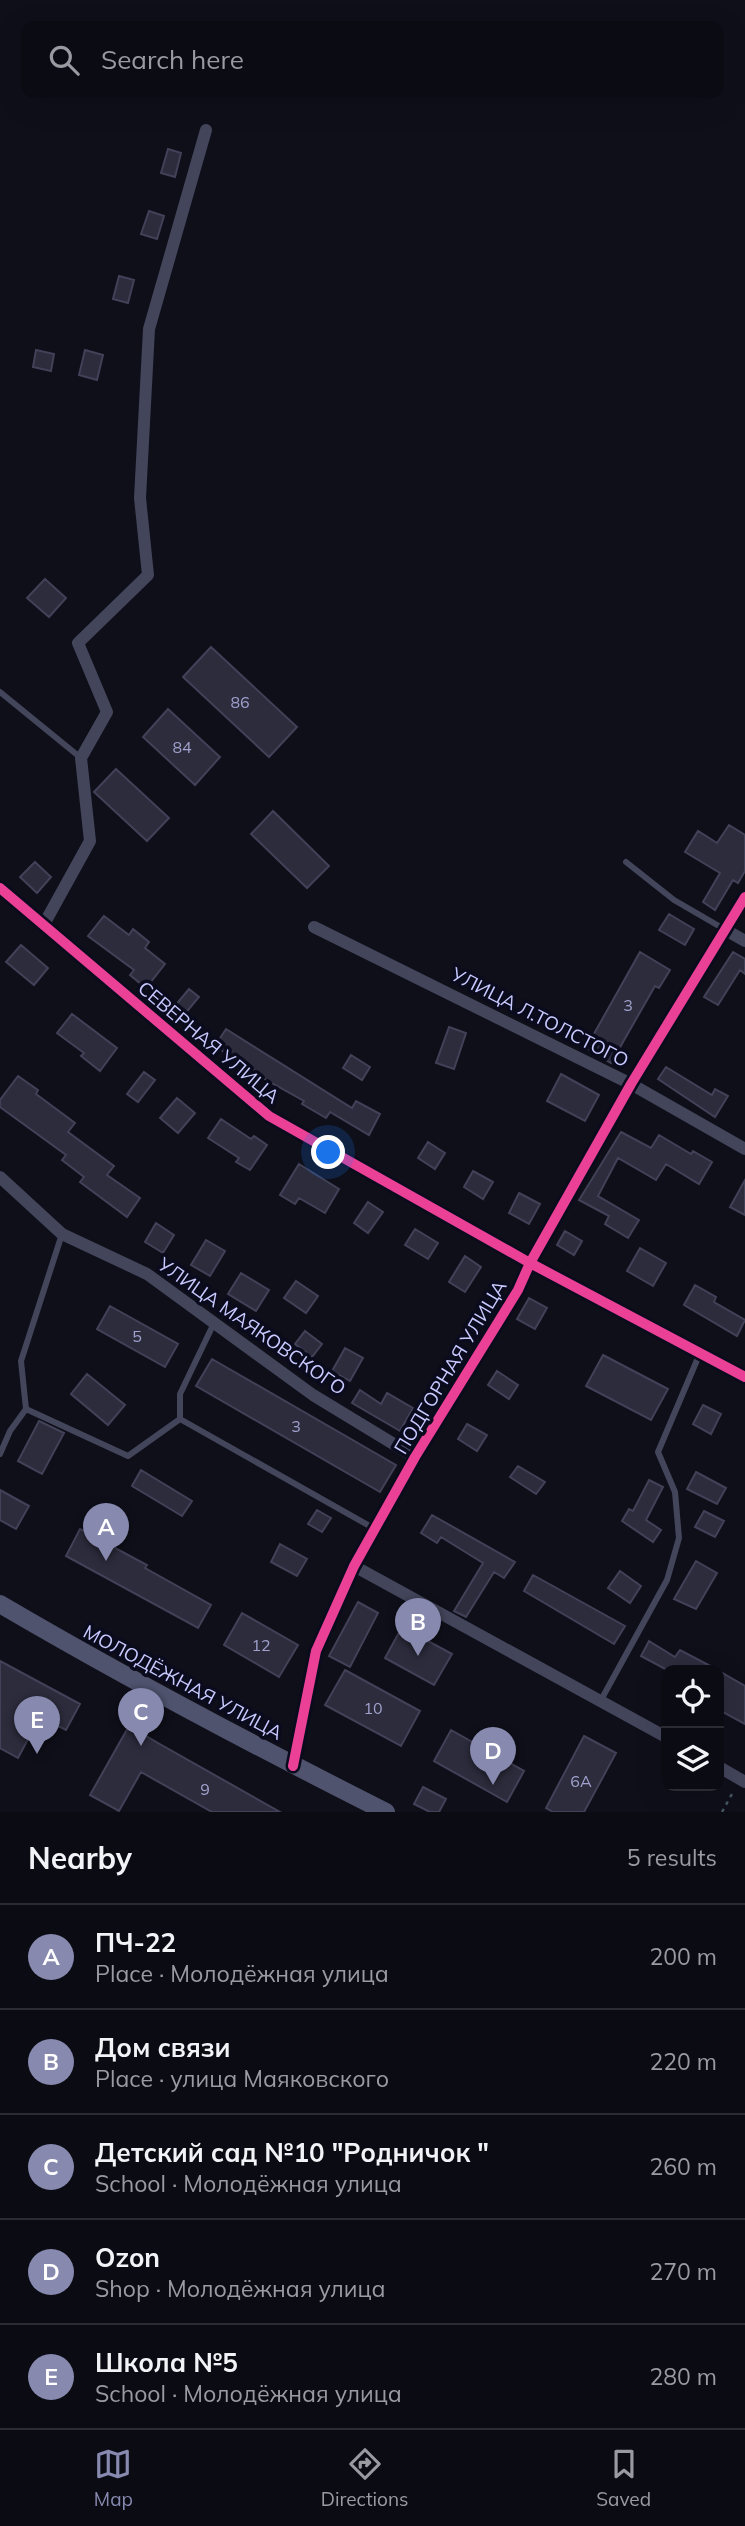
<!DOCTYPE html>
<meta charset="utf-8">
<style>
:root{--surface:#0b0b14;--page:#191922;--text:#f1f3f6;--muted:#9a9ba0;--line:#2b2b34;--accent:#8789af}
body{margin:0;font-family:Mulish,sans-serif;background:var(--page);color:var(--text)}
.controls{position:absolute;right:21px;bottom:21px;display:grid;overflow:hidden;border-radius:14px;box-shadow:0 7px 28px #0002}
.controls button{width:63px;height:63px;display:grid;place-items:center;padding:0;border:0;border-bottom:2px solid var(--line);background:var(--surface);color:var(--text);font:35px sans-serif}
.you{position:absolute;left:329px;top:1153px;width:24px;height:24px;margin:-18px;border:5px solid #fff;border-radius:50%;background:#1a73e8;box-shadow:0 0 0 10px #1a73e833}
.badge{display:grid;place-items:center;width:46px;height:46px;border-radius:50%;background:var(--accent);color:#fff;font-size:23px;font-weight:700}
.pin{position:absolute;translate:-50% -58px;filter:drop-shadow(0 2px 4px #0008)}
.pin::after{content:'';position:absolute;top:37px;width:24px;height:21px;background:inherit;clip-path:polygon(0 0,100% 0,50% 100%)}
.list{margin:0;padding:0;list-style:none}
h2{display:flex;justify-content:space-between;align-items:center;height:91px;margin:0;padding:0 28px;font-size:30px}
h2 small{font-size:23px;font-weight:400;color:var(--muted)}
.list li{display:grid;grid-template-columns:46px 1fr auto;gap:21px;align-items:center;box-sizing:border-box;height:105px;padding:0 28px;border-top:2px solid var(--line)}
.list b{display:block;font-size:26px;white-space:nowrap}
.list p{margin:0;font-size:23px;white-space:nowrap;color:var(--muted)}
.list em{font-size:23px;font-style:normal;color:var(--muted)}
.icon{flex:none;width:38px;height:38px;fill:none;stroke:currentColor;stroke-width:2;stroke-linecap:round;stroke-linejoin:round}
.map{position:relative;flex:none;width:745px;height:1812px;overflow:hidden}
.search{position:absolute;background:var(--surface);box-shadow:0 7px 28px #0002;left:21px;right:21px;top:21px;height:77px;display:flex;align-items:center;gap:18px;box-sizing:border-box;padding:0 24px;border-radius:14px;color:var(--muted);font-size:26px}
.sheet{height:616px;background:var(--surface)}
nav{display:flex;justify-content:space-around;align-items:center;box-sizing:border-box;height:98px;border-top:2px solid var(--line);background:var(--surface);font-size:19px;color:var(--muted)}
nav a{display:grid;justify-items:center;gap:4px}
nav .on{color:var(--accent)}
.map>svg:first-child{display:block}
</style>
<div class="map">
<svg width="745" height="1812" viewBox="0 0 745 1812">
<rect width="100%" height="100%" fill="#0f0f1a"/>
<path fill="#2c2c3d" stroke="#414158" stroke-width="2" d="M 168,149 L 181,153 L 175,177 L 161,173 Z
M 149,211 L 164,216 L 157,239 L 141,234 Z
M 119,276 L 134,280 L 128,303 L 113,299 Z
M 36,350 L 54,354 L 51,371 L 33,367 Z
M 85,350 L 103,355 L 97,380 L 79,375 Z
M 45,579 L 66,598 L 49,617 L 27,598 Z
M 211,647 L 297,727 L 269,757 L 183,677 Z
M 168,709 L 220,757 L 195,785 L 143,737 Z
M 116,769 L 169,818 L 147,841 L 94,792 Z
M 273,811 L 329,866 L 307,888 L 251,834 Z
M 729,825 L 745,835 L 745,871 L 738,883 L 733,880 L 715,910 L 703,902 L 720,873 L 685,852 L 698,831 L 717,843 Z
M 35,862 L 51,877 L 37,893 L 20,877 Z
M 669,914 L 694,929 L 685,945 L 659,930 Z
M 104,916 L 129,935 L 133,929 L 149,942 L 145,948 L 165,964 L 146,988 L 130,975 L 134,970 L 88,936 Z
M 21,945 L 48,968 L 34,985 L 6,962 Z
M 640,952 L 670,970 L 659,988 L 655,986 L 611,1063 L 586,1048 Z
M 733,952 L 745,959 L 745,974 L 740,970 L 718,1005 L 704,997 Z
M 189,989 L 199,997 L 179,1021 L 169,1013 Z
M 72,1014 L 117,1048 L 100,1071 L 81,1056 L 84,1053 L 57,1033 Z
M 449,1027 L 466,1033 L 454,1069 L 436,1063 Z
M 226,1029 L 352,1108 L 356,1101 L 380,1114 L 369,1135 L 330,1112 L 326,1118 L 302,1104 L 304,1101 L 243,1067 L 244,1065 L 215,1046 Z
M 351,1055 L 370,1067 L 362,1080 L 343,1068 Z
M 666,1067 L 712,1095 L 715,1089 L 728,1096 L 715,1117 L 658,1079 Z
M 144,1072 L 155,1080 L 138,1102 L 127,1094 Z
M 561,1074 L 599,1095 L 585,1121 L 547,1101 Z
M 18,1076 L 38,1090 L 36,1094 L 75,1123 L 68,1132 L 114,1166 L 107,1175 L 140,1198 L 127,1217 L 80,1182 L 84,1177 L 62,1160 L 66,1155 L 0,1107 L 0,1100 Z
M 177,1098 L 195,1113 L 178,1133 L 160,1118 Z
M 221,1119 L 251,1139 L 254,1136 L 267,1145 L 250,1170 L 236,1162 L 239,1158 L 208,1138 Z
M 621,1132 L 651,1148 L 659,1135 L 691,1154 L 693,1151 L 712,1162 L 699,1184 L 666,1164 L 656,1180 L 618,1158 L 598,1196 L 639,1220 L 628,1238 L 605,1224 L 609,1216 L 579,1200 Z
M 428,1142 L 445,1153 L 435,1169 L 418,1158 Z
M 299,1164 L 339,1189 L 325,1213 L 299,1198 L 295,1204 L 280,1195 Z
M 473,1171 L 493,1182 L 483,1199 L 464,1187 Z
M 745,1180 L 745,1215 L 730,1207 Z
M 519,1193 L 540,1204 L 529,1224 L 509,1213 Z
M 368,1202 L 383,1212 L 368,1233 L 354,1223 Z
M 156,1223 L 174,1235 L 163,1253 L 145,1242 Z
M 415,1229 L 438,1243 L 428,1259 L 405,1245 Z
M 565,1231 L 582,1241 L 574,1255 L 557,1245 Z
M 206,1240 L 225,1251 L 210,1276 L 191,1265 Z
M 640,1248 L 666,1263 L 653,1286 L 627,1271 Z
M 465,1256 L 481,1267 L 465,1292 L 449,1282 Z
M 241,1273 L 269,1290 L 256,1311 L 228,1294 Z
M 296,1281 L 318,1296 L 306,1313 L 284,1298 Z
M 695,1285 L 716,1297 L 714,1302 L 745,1320 L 737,1336 L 684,1305 Z
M 529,1298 L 547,1308 L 535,1329 L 517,1319 Z
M 110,1306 L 178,1344 L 165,1367 L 97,1329 Z
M 305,1331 L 322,1344 L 312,1357 L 295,1344 Z
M 345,1348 L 363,1358 L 350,1381 L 332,1371 Z
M 603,1355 L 668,1389 L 651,1420 L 586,1386 Z
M 212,1359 L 396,1465 L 380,1492 L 196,1386 Z
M 497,1371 L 518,1385 L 509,1399 L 488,1385 Z
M 87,1374 L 125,1405 L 108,1425 L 71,1394 Z
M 360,1390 L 381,1404 L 387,1393 L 413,1408 L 400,1431 L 352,1403 Z
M 703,1405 L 721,1414 L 711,1434 L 693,1424 Z
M 39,1421 L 64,1433 L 42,1474 L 18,1461 Z
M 467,1424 L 487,1435 L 477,1451 L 458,1439 Z
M 518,1466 L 545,1482 L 536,1494 L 510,1477 Z
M 141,1470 L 192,1501 L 182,1516 L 132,1486 Z
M 696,1472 L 726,1488 L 717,1504 L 687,1489 Z
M 649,1480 L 663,1487 L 646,1520 L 661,1530 L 653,1542 L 622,1521 L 629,1509 L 633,1511 Z
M 0,1490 L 29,1506 L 16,1529 L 0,1520 Z
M 317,1510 L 331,1518 L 322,1532 L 308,1524 Z
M 704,1511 L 724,1521 L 715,1537 L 695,1527 Z
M 432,1515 L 515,1562 L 504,1578 L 494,1572 L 466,1617 L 454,1611 L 483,1563 L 441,1537 L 437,1543 L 421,1533 Z
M 80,1529 L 147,1565 L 145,1568 L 211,1605 L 198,1628 L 66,1556 Z
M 280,1544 L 307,1559 L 297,1576 L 271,1562 Z
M 696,1561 L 717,1573 L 696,1609 L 674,1599 Z
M 620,1571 L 641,1586 L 630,1603 L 608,1588 Z
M 533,1575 L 625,1626 L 614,1644 L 524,1591 Z
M 358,1602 L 378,1613 L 350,1667 L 329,1656 Z
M 242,1613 L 298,1645 L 279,1677 L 224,1645 Z
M 402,1627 L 452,1654 L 434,1685 L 385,1658 Z
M 649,1641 L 675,1657 L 680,1650 L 718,1670 L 667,1670 L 641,1656 Z
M 0,1661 L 80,1704 L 66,1730 L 40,1717 L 18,1758 L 0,1748 Z
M 345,1670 L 420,1711 L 401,1746 L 325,1705 Z
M 719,1671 L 745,1686 L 745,1724 L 719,1710 Z
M 129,1726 L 158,1743 L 280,1812 L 212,1812 L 141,1772 L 119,1811 L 90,1795 Z
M 451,1730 L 524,1771 L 507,1802 L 434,1761 Z
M 584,1736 L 616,1753 L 584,1812 L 553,1812 L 546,1808 Z
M 423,1787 L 446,1799 L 439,1812 L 430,1812 L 414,1804 Z"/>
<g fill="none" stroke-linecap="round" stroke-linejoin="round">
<path stroke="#43555f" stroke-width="2.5" stroke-dasharray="3.5 5" stroke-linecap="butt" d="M 722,1812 L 733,1792"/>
<path stroke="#43455b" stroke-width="6" d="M 0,692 L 81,758
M 626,862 L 674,900 L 724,929
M 26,1409 L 128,1456 L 180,1419 L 375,1529
M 180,1419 L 180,1394 L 214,1323
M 0,1454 L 10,1431 L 26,1409 L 21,1361 L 62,1234
M 601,1700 L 667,1580 L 679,1538 L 675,1492 L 658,1452 L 700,1353"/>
<path stroke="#43455b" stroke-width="12" d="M 0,888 L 269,1116 L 530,1263 L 745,1377
M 43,926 L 90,841 L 81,758 L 107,712 L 78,643 L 148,575 L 140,498 L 149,329 L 206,130
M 314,927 L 631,1084 L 745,1149
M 724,929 L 745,941
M 0,1177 L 62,1234 L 147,1274 L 313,1395 L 415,1457
M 354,1566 L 666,1737
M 293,1766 L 316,1651 L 354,1566 L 415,1457 L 518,1290 L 530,1263 L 631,1084 L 745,897
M 719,1767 L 745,1782"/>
<path stroke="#50536e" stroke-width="18" d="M 0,1604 C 126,1678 255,1746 386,1812"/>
<defs>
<path id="cycleway" d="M 0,888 L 269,1116 L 530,1263 L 745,1377
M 293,1766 L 316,1651 L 354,1566 L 415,1457 L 518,1290 L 530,1263 L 631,1084 L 745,897"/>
</defs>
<use href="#cycleway" stroke="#0b0b1e" stroke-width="15"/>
<use href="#cycleway" stroke="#ea4096" stroke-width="10"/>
</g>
<g text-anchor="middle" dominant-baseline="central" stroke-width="7" stroke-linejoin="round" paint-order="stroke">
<g font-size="16" fill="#a1a2ce">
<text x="240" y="702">86</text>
<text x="182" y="747">84</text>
<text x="628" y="1005">3</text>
<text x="137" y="1336">5</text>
<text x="296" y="1426">3</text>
<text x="261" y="1645">12</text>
<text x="373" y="1708">10</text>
<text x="581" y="1781">6А</text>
<text x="205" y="1789">9</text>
</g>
<g font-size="19" fill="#c8caff" stroke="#0b0b1e">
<text transform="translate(540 1017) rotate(27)">УЛИЦА Л.ТОЛСТОГО</text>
<text transform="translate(209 1042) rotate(40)">СЕВЕРНАЯ УЛИЦА</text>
<text transform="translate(252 1326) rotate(35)">УЛИЦА МАЯКОВСКОГО</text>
<text transform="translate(450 1367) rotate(-59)">ПОДГОРНАЯ УЛИЦА</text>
<text transform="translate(183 1682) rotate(28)">МОЛОДЁЖНАЯ УЛИЦА</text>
</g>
</g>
</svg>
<div class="controls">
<button><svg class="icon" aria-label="locate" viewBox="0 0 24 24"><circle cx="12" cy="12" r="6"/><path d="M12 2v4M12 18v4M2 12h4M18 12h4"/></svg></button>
<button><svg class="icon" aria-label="layers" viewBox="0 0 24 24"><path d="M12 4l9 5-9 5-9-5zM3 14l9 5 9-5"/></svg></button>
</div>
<div class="you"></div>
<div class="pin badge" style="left:106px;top:1561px">A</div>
<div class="pin badge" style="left:418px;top:1656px">B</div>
<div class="pin badge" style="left:141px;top:1746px">C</div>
<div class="pin badge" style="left:493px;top:1785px">D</div>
<div class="pin badge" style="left:37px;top:1754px">E</div>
<div class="search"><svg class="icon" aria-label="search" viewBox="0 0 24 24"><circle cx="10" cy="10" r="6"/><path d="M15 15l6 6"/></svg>Search here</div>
</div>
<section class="sheet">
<h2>Nearby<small>5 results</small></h2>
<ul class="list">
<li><span class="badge">A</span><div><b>ПЧ-22</b><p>Place · Молодёжная улица</p></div><em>200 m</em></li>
<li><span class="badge">B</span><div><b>Дом связи</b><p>Place · улица Маяковского</p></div><em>220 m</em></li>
<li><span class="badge">C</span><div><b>Детский сад №10 &quot;Родничок &quot;</b><p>School · Молодёжная улица</p></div><em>260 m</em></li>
<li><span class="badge">D</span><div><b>Ozon</b><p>Shop · Молодёжная улица</p></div><em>270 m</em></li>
<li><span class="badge">E</span><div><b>Школа №5</b><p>School · Молодёжная улица</p></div><em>280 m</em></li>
</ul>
</section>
<nav>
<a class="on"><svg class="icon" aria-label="map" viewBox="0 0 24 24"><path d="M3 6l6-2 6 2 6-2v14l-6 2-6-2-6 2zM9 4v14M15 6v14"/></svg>Map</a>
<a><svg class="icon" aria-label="directions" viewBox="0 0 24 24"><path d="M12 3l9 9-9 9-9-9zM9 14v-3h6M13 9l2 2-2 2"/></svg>Directions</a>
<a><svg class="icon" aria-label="saved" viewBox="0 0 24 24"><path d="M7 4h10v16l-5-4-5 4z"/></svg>Saved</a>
</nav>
